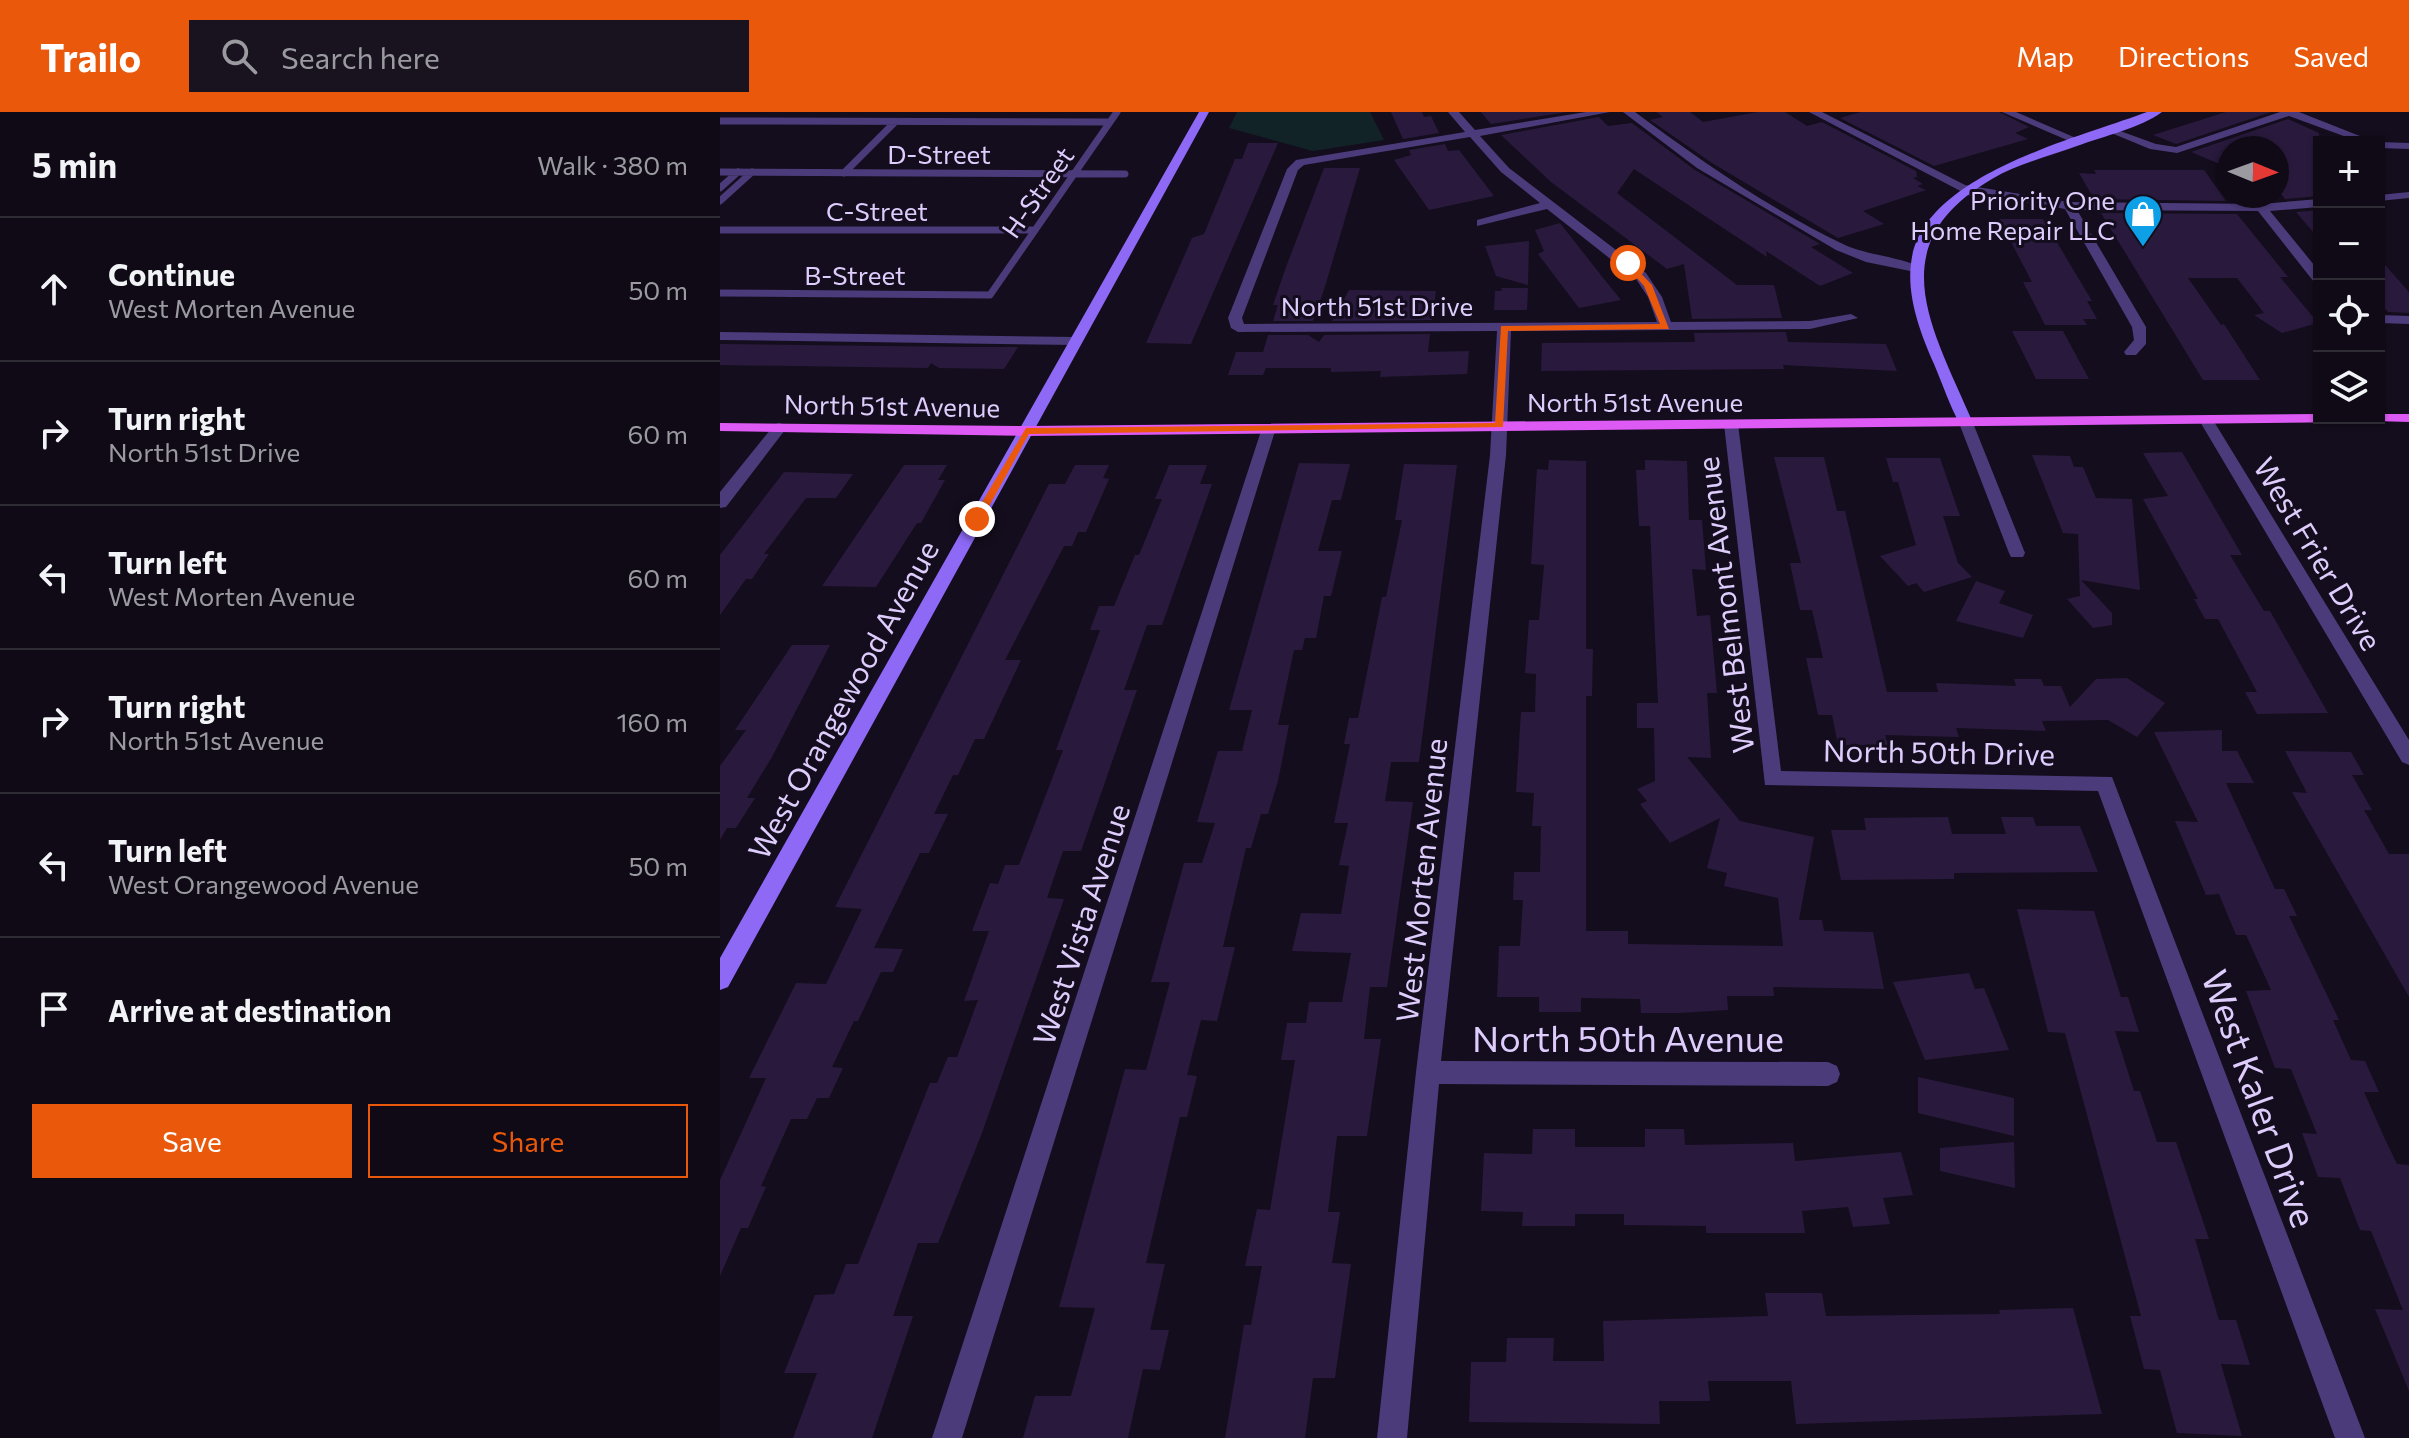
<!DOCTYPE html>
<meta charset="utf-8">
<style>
:root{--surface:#0f0a16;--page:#18131f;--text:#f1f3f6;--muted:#9b9aa1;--line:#2f2b35;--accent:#ea580c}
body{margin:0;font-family:Commissioner,sans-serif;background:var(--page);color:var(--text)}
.controls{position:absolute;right:24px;top:24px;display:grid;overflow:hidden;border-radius:0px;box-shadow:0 2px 6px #0004}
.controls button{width:72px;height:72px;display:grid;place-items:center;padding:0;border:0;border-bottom:2px solid var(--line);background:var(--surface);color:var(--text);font:40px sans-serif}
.compass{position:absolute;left:1497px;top:24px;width:72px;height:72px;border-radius:50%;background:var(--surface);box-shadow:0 2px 6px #0004;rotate:91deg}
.stop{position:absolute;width:24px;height:24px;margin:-18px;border:6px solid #ea580c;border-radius:50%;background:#fff}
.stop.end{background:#ea580c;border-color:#fff;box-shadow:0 2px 8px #0008}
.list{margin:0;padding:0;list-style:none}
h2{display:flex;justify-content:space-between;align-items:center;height:104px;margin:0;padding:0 32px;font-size:34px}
h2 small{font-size:26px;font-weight:400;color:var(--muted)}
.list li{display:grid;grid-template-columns:52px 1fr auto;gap:24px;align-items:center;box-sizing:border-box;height:144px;padding:0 32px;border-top:2px solid var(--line)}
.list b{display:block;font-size:30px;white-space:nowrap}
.list p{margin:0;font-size:26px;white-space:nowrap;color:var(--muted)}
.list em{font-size:26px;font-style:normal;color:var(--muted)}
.actions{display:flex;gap:16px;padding:24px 32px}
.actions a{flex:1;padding:18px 0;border:2px solid var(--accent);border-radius:0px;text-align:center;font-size:28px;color:var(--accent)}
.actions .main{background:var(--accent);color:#fff}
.icon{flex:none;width:44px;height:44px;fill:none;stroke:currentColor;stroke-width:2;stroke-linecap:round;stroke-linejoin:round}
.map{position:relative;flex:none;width:1689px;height:1326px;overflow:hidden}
header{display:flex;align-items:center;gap:48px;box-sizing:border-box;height:112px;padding:0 40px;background:var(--accent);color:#fff}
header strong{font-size:38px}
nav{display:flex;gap:44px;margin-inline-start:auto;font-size:28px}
.search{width:560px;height:72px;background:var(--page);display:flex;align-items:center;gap:20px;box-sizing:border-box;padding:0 28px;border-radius:0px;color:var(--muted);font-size:30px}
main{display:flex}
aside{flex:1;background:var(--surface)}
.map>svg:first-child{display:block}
</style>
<header>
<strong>Trailo</strong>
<div class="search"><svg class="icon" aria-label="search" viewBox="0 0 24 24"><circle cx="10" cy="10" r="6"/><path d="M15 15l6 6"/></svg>Search here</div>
<nav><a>Map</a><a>Directions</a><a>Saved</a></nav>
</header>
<main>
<aside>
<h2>5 min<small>Walk · 380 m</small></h2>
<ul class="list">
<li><svg class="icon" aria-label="ahead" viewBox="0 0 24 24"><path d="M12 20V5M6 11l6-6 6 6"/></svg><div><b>Continue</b><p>West Morten Avenue</p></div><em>50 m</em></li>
<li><svg class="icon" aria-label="right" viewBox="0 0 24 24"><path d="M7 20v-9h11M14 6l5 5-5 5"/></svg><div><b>Turn right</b><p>North 51st Drive</p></div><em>60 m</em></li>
<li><svg class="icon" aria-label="left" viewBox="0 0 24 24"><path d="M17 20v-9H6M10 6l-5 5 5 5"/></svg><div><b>Turn left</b><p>West Morten Avenue</p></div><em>60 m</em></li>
<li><svg class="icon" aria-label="right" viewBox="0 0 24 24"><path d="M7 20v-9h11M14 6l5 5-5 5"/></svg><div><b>Turn right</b><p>North 51st Avenue</p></div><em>160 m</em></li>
<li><svg class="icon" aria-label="left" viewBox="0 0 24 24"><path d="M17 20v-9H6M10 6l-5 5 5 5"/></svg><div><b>Turn left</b><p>West Orangewood Avenue</p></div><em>50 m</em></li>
<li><svg class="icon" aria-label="arrive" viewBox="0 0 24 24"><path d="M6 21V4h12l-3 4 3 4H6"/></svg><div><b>Arrive at destination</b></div></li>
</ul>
<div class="actions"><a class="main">Save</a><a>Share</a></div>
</aside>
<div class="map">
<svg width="1689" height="1326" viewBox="0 0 1689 1326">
<rect width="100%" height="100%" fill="#140d1d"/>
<path fill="#112327" d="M 517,0 L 650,0 L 664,28 L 593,39 L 509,16 Z"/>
<path fill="#291a3d" d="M 671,0 L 702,0 L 704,5 L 711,4 L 719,21 L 683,27 Z
M 761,0 L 847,0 L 771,12 Z
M 936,0 L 970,0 L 983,10 L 1038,0 L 1065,0 L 1087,14 L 1102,10 L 1196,59 L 1197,65 L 1193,66 L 1203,72 L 1197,74 L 1206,78 L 1143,99 L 1164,112 L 1118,126 L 992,51 L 930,8 L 943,5 Z
M 1141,0 L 1279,0 L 1309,15 L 1295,21 L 1308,27 L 1214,54 L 1120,6 Z
M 1506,0 L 1551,0 L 1456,32 L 1433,23 Z
M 879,5 L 888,14 L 912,11 L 975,58 L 1100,132 L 1091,135 L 1133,161 L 1100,174 L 1046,139 L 1047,145 L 914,57 L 897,81 L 1017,173 L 1054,173 L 1062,206 L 972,207 L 964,152 L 947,157 L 831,70 L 781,23 Z
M 1568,7 L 1599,21 L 1599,84 L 1565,87 L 1557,77 L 1557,36 L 1509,36 L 1509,56 L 1471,40 Z
M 528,31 L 558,31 L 471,232 L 426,231 L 472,126 L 484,122 L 515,47 L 522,47 Z
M 725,32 L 728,39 L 739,38 L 774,84 L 709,98 L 674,48 L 691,43 L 689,38 Z
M 604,56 L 640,56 L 604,178 L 593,209 L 553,209 L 558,193 L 553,193 L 566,155 Z
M 1374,58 L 1484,58 L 1506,89 L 1374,87 L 1359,61 L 1376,62 Z
M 1599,98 L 1599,127 L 1576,100 Z
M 1381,101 L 1517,102 L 1568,165 L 1560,165 L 1598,211 L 1562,221 L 1534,203 L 1544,201 L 1517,166 L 1468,166 L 1501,213 L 1504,212 L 1540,268 L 1483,268 Z
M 1279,107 L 1323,107 L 1372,189 L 1367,189 L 1377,207 L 1363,207 L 1367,213 L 1325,213 L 1303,170 L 1312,170 Z
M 840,111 L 884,167 L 901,188 L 859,196 L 818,142 L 824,139 L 815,118 Z
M 809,129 L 808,173 L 776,164 L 765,134 Z
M 1659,146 L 1689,180 L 1689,201 L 1668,200 L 1659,190 Z
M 781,176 L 808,176 L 807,198 L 774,198 L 775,179 L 782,179 Z
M 629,178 L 716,179 L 712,208 L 612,209 Z
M 1292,219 L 1343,219 L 1369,267 L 1316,267 Z
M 1066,220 L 1068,230 L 1166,232 L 1177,259 L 1063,253 L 1064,257 L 821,259 L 822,231 L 975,230 L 974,221 Z
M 710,222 L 708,240 L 749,239 L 747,262 L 660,265 L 661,259 L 611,260 L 611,256 L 546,256 L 543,263 L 508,263 L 516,240 L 543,240 L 548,223 L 588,223 L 599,230 L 604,223 Z
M 0,232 L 247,235 L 298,235 L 284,257 L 219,256 L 211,251 L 208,256 L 0,253 Z
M 1462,340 L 1522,443 L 1510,443 L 1544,499 L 1550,499 L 1608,601 L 1537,602 L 1525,580 L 1537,580 L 1498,507 L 1485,507 L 1474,487 L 1478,487 L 1423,387 L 1448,384 L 1423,341 Z
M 1312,343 L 1350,344 L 1354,355 L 1363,355 L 1376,386 L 1412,387 L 1420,478 L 1361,468 L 1392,501 L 1392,513 L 1373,516 L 1347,487 L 1360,484 L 1358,422 L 1343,421 Z
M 1054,345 L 1104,345 L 1117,399 L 1125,399 L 1167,580 L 1218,580 L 1216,571 L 1296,574 L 1294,567 L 1321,567 L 1324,574 L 1341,574 L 1350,595 L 1376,567 L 1407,566 L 1445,591 L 1417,625 L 1388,608 L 1322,609 L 1326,619 L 1236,616 L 1239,625 L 1165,623 L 1168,633 L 1118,633 L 1112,603 L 1098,603 L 1086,546 L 1103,546 L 1092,498 L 1080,498 L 1070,451 L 1081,451 Z
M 1166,346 L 1220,346 L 1240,404 L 1223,404 L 1238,451 L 1252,465 L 1204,480 L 1196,471 L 1188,474 L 1160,444 L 1196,433 L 1178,370 L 1173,370 Z
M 829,348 L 866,349 L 866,537 L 873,537 L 872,584 L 866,584 L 866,819 L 908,819 L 908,832 L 1063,834 L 1058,786 L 1004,774 L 1007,761 L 987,756 L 1000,706 L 950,731 L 920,692 L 927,689 L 917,677 L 935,669 L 934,616 L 917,616 L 917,591 L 938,591 L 930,414 L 919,414 L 916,358 L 925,358 L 925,348 L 967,349 L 969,408 L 982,408 L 986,458 L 972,457 L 977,504 L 990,503 L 997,581 L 987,581 L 991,646 L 967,645 L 1020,709 L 1094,725 L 1079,808 L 1102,808 L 1104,819 L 1153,820 L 1164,877 L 1053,875 L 1054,884 L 1007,884 L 1008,898 L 960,901 L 921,901 L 920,887 L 861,886 L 861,900 L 819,900 L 819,885 L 777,885 L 779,834 L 800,834 L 803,788 L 793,788 L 794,760 L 820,760 L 821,714 L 812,714 L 814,681 L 796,680 L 801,600 L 815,600 L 816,562 L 805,561 L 809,508 L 819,508 L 824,453 L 811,452 L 817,357 L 828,358 Z
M 579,351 L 630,352 L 621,388 L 612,388 L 598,439 L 622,439 L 611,484 L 604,484 L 596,526 L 585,526 L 582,538 L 574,538 L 558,613 L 569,613 L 558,669 L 548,702 L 541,702 L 531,736 L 526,736 L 503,835 L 515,835 L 497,909 L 481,908 L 467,963 L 477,964 L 467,1005 L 460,1005 L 426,1151 L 445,1152 L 430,1218 L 449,1218 L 440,1258 L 423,1257 L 408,1326 L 303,1326 L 315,1284 L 351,1284 L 375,1196 L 339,1195 L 405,957 L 426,958 L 450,870 L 431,870 L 464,751 L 482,751 L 495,711 L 477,710 L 498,639 L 522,639 L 532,598 L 509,598 Z
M 684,352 L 737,353 L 699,650 L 671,650 L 665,689 L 693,690 L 667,875 L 650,875 L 644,927 L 661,927 L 647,1024 L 617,1024 L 608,1100 L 620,1100 L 612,1151 L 631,1152 L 615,1266 L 593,1266 L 585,1326 L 505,1326 L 524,1213 L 531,1213 L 542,1154 L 525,1154 L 537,1097 L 550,1098 L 575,948 L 561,948 L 567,911 L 586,911 L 589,890 L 622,890 L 631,841 L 572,839 L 581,801 L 621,802 L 629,754 L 619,753 L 628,711 L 614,711 L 630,632 L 624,632 L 629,606 L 638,606 L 662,485 L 666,485 L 682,408 L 675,408 Z
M 184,353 L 227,353 L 218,368 L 225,368 L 201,411 L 197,411 L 156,475 L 102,474 Z
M 355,353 L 389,353 L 383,366 L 389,367 L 366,420 L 358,420 L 352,434 L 344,434 L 285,548 L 301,548 L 264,627 L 255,627 L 238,663 L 233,663 L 214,702 L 228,702 L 209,741 L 200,741 L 154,836 L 183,837 L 173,860 L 161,860 L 138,909 L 134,909 L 112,955 L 123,956 L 109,986 L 97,986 L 87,1007 L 71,1007 L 41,1074 L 46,1075 L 28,1116 L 21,1116 L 0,1164 L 0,1068 L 46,966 L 29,966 L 76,871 L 106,872 L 142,797 L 115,795 L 329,372 L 345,372 Z
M 449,353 L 487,353 L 480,372 L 492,372 L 442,513 L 427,513 L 404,578 L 417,578 L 361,739 L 343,739 L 327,786 L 344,787 L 262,1021 L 218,1131 L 198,1131 L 173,1204 L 193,1204 L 152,1326 L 73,1326 L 97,1261 L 64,1261 L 95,1183 L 114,1182 L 126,1152 L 138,1152 L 210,971 L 217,971 L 228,945 L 237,945 L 258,888 L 244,889 L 269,819 L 252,819 L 270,771 L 278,772 L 285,753 L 299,753 L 343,638 L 336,638 L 380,518 L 370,518 L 379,494 L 394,494 L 415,443 L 419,443 L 442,387 L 435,387 Z
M 64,360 L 133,362 L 116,386 L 86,386 L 44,442 L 49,442 L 32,467 L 26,467 L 0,503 L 0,443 Z
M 1256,469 L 1285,479 L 1279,491 L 1313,503 L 1303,526 L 1236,509 Z
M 72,533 L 110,533 L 52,645 L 27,686 L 35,686 L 16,716 L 7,716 L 0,728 L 0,654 L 26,618 L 15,618 Z
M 1502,618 L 1502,639 L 1517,639 L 1534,671 L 1506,671 L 1555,777 L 1564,777 L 1577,804 L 1569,804 L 1619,908 L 1613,908 L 1631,948 L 1645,949 L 1659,980 L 1644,980 L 1664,1025 L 1677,1052 L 1689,1053 L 1689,1279 L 1655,1197 L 1683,1198 L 1651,1119 L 1640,1118 L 1620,1066 L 1598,1065 L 1582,1021 L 1597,1022 L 1571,957 L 1555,956 L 1526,879 L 1551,878 L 1526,823 L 1516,823 L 1499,782 L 1486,783 L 1455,709 L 1478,710 L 1434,620 Z
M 1565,639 L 1631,640 L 1644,663 L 1632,663 L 1652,698 L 1644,698 L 1669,742 L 1689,742 L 1689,885 L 1572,680 L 1587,681 Z
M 1228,705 L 1232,722 L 1286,722 L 1281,705 L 1313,705 L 1316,714 L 1360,714 L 1378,760 L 1234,761 L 1234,767 L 1121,768 L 1111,718 L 1146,718 L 1144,706 Z
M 1297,797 L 1374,799 L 1401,885 L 1408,885 L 1419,920 L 1395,919 L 1414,979 L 1420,979 L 1437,1030 L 1456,1030 L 1489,1127 L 1475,1127 L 1499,1208 L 1516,1208 L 1530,1253 L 1501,1252 L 1522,1324 L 1457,1321 L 1440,1258 L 1424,1257 L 1410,1204 L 1421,1204 L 1345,921 L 1328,920 Z
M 1249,861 L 1255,877 L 1264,876 L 1289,938 L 1205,948 L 1173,870 Z
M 1198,965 L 1294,986 L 1294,1024 L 1198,1001 Z
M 813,1017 L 855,1017 L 855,1035 L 925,1035 L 925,1017 L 964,1017 L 965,1033 L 1073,1031 L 1075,1049 L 1181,1040 L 1193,1083 L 1163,1086 L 1170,1112 L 1133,1115 L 1128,1095 L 1082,1099 L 1085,1121 L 986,1121 L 986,1114 L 904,1113 L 904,1102 L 855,1102 L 855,1114 L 802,1114 L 803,1100 L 761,1099 L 764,1041 L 812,1042 Z
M 1294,1030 L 1295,1076 L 1220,1059 L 1220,1036 Z
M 1045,1181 L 1102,1181 L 1106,1204 L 1280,1202 L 1279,1198 L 1353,1196 L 1382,1302 L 1076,1312 L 1071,1269 L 988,1269 L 990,1289 L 939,1289 L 940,1312 L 749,1310 L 751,1250 L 786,1250 L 787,1226 L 834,1226 L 833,1249 L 884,1249 L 883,1209 L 1048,1204 Z"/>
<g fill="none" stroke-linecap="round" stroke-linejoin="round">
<path stroke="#4b3b7a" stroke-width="7" d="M 0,9 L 390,10
M 0,60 L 405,62
M 124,61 L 175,10
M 0,76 L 18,60
M 0,89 L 32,60
M 0,118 L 315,118
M 0,181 L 270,183 L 397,0"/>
<path stroke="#4b3b7a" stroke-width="8" d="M 0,224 L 356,229"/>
<path fill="#4b3b7a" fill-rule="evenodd" d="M 728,0 L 739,0 L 755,18 L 866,0 L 890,0 L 760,24 L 789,56 L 926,161 L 942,185 L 951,210 L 1090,209 L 1131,202 L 1138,206 L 1090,217 L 791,219 L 786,343 L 721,949 L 1108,950 L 1117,954 L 1120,962 L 1117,970 L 1108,974 L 719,972 L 687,1326 L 657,1326 L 696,960 L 770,343 L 777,219 L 518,220 L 511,216 L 508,206 L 567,57 L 576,48 L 745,20 ZM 750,25 L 781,60 L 820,91 L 757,108 L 757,114 L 827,97 L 916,167 L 928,185 L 937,210 L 524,212 L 522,206 L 578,58 L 584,53 Z
M 903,0 L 915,0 C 980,48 1051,98 1125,133 C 1146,143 1187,146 1201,156 L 1195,160 L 1146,150 L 1116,138 L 977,56 Z
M 1089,0 L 1102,0 L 1245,73 L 1349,90 L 1541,92 L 1599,87 L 1599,95 L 1550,99 L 1599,159 L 1599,171 L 1594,170 L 1538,99 L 1357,98 L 1426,215 L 1426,232 L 1416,243 L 1406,243 L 1404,240 L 1414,228 L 1412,215 L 1345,97 L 1261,82 L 1260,85 L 1252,85 Z
M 1282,0 L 1296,0 L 1363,29 L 1354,31 Z
M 1560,0 L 1579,0 L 1655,30 L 1640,30 L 1569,4 L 1457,41 L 1430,37 L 1384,18 L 1389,15 L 1436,32 L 1456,35 Z
M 1659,30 L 1689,31 L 1689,37 L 1659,36 Z
M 1689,80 L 1689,86 L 1659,89 L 1659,83 Z
M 1659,203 L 1689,204 L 1689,212 L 1659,211 Z
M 1486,304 L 1493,308 L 1689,628 L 1689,653 L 1682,650 L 1479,308 Z
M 1246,307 L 1253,311 L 1305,441 L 1303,445 L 1291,445 L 1289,441 L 1239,311 Z
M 1011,308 L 1018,312 L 1061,659 L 1392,665 L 1645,1326 L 1615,1326 L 1378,679 L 1045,673 L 1004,312 Z
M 60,311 L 67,315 L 65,318 L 6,395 L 0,396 L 0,380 L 55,312 Z
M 549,312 L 556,316 L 242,1326 L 212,1326 L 542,316 Z"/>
<path fill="#8d69f6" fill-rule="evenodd" d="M 479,0 L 489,0 L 8,875 L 0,878 L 0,846 Z
M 1427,0 L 1442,0 C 1420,16 1384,24 1357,34 C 1330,44 1297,52 1272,67 C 1158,133 1213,217 1253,311 L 1251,314 L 1241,314 C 1230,295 1223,273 1214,252 C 1200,220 1185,181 1192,145 C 1207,62 1358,26 1427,0 Z"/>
<path fill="#de5af5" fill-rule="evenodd" d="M 1599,302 L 1599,306 L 1646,306 L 1639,310 L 306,324 L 0,319 L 0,311 L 306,314 Z
M 1659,302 L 1689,302 L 1689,310 L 1654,309 L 1652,306 L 1659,306 Z"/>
</g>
<path fill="#ea580c" d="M 910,150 L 932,173 L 949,217 L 788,219 L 783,315 L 309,322 L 261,409 L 252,407 L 306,316 L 775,311 L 781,214 L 940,212 L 924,174 L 904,151 Z"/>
<defs>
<symbol id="shop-pin" viewBox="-11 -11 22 30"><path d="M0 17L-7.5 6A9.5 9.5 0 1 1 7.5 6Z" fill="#0ea0e7" stroke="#140d1d"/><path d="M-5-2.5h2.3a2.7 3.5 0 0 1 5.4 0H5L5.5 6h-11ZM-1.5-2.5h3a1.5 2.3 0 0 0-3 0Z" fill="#fff"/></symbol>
</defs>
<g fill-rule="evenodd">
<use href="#shop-pin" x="1401" y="80" width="44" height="60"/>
</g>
<g text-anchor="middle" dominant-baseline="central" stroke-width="6" stroke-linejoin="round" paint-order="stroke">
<g font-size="26" fill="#ddccfc" stroke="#140d1d">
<text x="219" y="41">D-Street</text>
<text transform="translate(317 80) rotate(-55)">H-Street</text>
<text x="157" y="98">C-Street</text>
<text x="135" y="162">B-Street</text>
<text x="657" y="193">North 51st Drive</text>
<text x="915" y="289">North 51st Avenue</text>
<text transform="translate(172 293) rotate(1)">North 51st Avenue</text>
</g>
<g font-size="26" fill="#ddccfc" stroke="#140d1d" text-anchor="end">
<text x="1395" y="87">Priority One<tspan x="1395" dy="30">Home Repair LLC</tspan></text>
</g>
<g font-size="30" fill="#ddccfc" stroke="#140d1d">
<text transform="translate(1599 441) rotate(59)">West Frier Drive</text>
<text transform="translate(1004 493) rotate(-97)">West Belmont Avenue</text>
<text transform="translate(122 587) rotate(-61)">West Orangewood Avenue</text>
<text transform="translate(1219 639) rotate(1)">North 50th Drive</text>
<text transform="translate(700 768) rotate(-84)">West Morten Avenue</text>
<text transform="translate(360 812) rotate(-72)">West Vista Avenue</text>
</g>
<g font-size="36" fill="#ddccfc" stroke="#140d1d">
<text x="908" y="925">North 50th Avenue</text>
<text transform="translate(1541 986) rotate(70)">West Kaler Drive</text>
</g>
</g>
</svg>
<div class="controls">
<button>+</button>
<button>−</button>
<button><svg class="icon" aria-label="locate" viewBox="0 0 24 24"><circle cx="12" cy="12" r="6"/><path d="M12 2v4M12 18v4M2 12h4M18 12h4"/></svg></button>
<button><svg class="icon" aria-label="layers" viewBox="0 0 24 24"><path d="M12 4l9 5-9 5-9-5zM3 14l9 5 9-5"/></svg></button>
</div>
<svg class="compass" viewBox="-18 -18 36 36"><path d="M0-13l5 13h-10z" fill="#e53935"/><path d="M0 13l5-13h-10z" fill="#9b9aa1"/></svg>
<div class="stop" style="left:908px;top:151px"></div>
<div class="stop end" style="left:257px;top:407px"></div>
</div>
</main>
